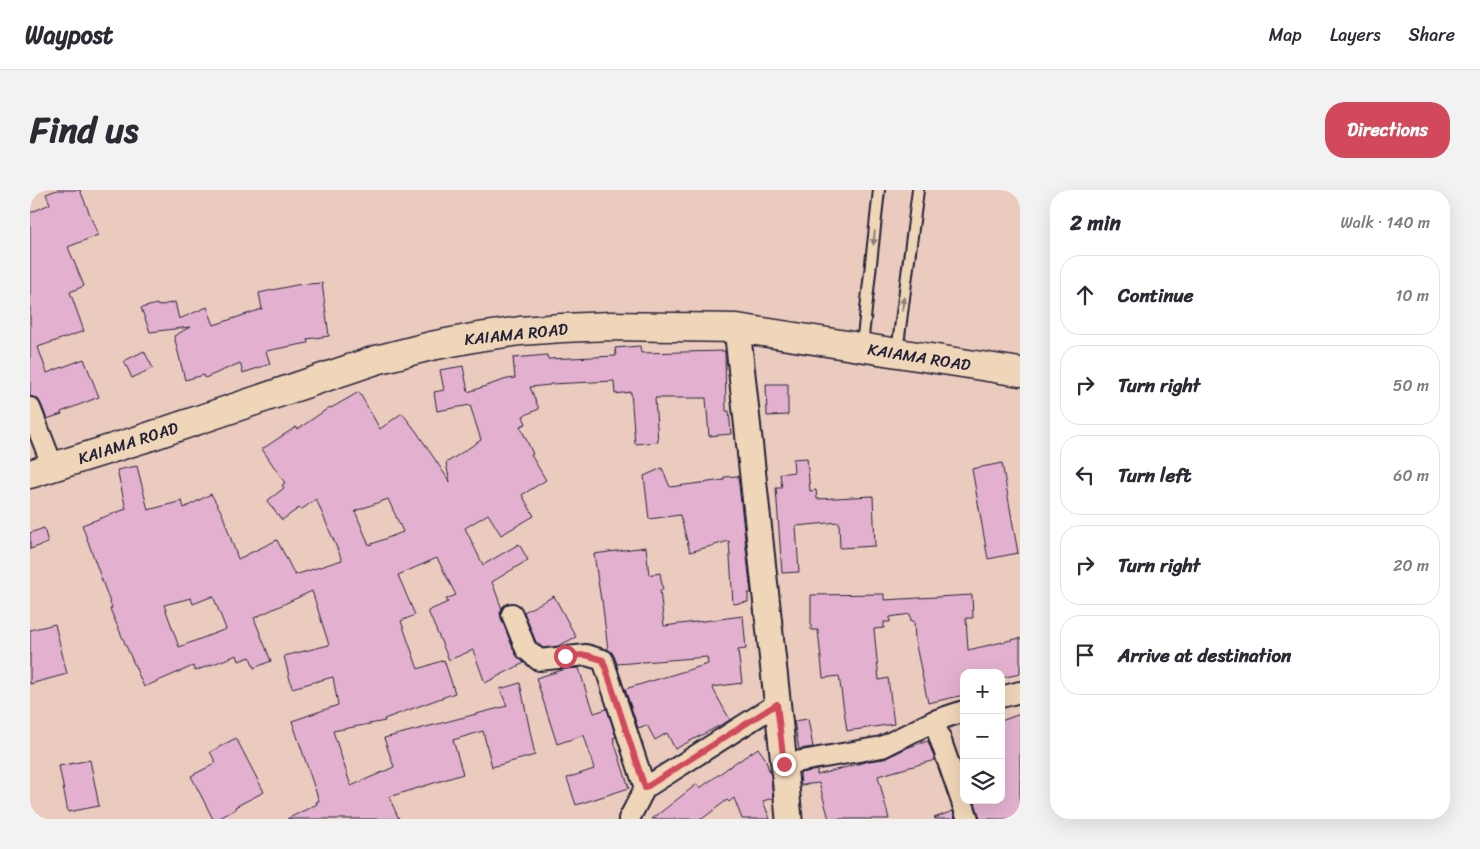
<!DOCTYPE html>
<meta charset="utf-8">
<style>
:root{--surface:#fff;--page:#f2f2f3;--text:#2b2b33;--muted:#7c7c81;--line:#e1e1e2;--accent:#d1495b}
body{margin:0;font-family:Sriracha,sans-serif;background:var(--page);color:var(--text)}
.controls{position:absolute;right:15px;bottom:15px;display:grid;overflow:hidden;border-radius:10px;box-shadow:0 5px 20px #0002}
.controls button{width:45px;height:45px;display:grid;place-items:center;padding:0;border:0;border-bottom:1px solid var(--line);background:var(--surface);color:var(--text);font:25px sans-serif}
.stop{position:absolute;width:15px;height:15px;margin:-11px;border:4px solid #d1495b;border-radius:50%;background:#fff}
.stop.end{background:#d1495b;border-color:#fff;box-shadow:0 1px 5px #0008}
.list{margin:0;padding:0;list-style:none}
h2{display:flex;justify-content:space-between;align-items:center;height:65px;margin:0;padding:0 20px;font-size:21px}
h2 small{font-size:16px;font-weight:400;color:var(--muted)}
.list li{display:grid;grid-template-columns:32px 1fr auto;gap:15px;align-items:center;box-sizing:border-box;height:80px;margin:0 10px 10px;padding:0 10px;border:1px solid var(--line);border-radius:20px}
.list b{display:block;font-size:19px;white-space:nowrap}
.list em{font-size:16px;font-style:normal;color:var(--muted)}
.icon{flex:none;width:28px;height:28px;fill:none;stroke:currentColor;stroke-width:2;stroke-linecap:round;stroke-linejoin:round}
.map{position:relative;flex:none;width:990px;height:629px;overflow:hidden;border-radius:20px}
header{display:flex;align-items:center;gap:30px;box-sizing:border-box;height:70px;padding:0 25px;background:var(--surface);border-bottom:1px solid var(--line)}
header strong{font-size:24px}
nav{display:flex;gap:28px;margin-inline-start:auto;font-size:18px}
.intro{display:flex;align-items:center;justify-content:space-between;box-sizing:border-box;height:120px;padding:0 30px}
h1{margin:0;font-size:35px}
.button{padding:12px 22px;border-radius:20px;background:var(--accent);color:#fff;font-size:18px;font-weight:700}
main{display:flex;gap:30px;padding:0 30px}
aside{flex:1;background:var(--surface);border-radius:20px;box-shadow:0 5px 20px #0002}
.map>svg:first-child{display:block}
</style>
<header>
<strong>Waypost</strong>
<nav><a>Map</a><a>Layers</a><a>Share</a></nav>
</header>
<div class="intro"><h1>Find us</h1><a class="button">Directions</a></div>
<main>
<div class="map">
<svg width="990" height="629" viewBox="0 0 990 629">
<rect width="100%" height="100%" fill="#eccbbf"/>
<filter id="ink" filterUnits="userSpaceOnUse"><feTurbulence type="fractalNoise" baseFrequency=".02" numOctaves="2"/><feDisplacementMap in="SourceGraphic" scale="10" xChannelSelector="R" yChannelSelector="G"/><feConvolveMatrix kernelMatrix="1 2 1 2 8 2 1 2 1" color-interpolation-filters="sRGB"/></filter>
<g filter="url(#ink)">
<path fill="#e3b1cf" stroke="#22223b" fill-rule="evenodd" d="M 27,0 L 50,0 L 68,45 L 38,57 L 54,96 L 40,102 L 54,141 L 8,157 L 17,183 L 54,169 L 69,207 L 31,222 L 32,224 L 17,229 L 11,214 L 8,209 L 0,206 L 0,23 L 20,14 L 16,4 Z
M 292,93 L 299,146 L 277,149 L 278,153 L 236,161 L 240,174 L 213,183 L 210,173 L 175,188 L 174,185 L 155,190 L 144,146 L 160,137 L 120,142 L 111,118 L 127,114 L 128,116 L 145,112 L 149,129 L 177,117 L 184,135 L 232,119 L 229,103 L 266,95 Z
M 610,156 L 611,163 L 695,161 L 696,221 L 699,221 L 701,244 L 679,246 L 676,208 L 625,208 L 628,252 L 605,254 L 601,202 L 585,204 L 584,191 L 520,194 L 520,195 L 500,197 L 509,219 L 493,226 L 496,234 L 490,236 L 503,264 L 501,265 L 516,290 L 492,305 L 504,326 L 471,345 L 458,324 L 435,338 L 453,375 L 489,354 L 498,370 L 462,392 L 472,419 L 470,423 L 471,428 L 485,463 L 494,473 L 455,493 L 443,460 L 419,470 L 398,421 L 418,412 L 416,409 L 426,405 L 407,368 L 368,385 L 385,425 L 371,431 L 388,479 L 414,470 L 425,503 L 354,529 L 355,531 L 303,541 L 321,596 L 364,577 L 354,548 L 477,516 L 470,499 L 490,493 L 505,565 L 462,577 L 453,541 L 423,550 L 433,584 L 359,607 L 369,629 L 257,629 L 287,614 L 286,612 L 289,611 L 262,531 L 308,515 L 303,487 L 262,498 L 254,466 L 299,455 L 282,401 L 224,428 L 241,471 L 224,478 L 220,467 L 209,471 L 207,465 L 165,481 L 163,476 L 114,497 L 80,419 L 82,418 L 52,335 L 96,319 L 87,280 L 107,276 L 118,320 L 152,311 L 154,318 L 181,304 L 192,323 L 208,369 L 247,350 L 265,385 L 312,370 L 286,309 L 271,320 L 269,318 L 252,330 L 237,311 L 254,298 L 252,295 L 255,293 L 232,259 L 266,237 L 268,239 L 300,217 L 301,218 L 329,202 L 350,239 L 372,223 L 386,241 L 420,292 L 416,273 L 451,250 L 440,215 L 407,221 L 404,202 L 414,200 L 410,180 L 433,176 L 438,202 L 477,189 L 485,188 L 483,168 L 517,165 L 518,169 L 586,166 L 585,158 ZM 358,309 L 373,342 L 339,355 L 325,321 ZM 183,406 L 196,439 L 149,457 L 134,415 L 161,408 L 163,414 Z
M 114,161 L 123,178 L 102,188 L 94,171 Z
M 736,194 L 758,194 L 758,225 L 737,226 Z
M 777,268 L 780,301 L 786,300 L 787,309 L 843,306 L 845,356 L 810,358 L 809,332 L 766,336 L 769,382 L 752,383 L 746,298 L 752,298 L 750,284 L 764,282 L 763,269 Z
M 972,273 L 988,363 L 958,369 L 942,279 Z
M 632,278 L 640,297 L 694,290 L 694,287 L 708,286 L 721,403 L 718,403 L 718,412 L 703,414 L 699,351 L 660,362 L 650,325 L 619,329 L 614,286 Z
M 14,338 L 18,353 L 0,359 L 0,343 Z
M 616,357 L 619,385 L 630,383 L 633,400 L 630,400 L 634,436 L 713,426 L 716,459 L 708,460 L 712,493 L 682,497 L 700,530 L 645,559 L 637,543 L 625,550 L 617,535 L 608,538 L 595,499 L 678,474 L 677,467 L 587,474 L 584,466 L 578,460 L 572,410 L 571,410 L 568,391 L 564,364 Z
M 854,404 L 854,410 L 942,405 L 943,428 L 936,428 L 938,460 L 990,448 L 990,484 L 971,488 L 971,483 L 934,483 L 934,505 L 898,513 L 885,451 L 884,431 L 881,431 L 880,424 L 860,427 L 860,432 L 854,432 L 854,438 L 844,439 L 849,490 L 858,488 L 864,534 L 817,541 L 809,486 L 793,488 L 788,440 L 781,440 L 781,405 Z
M 524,406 L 546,447 L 528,456 L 513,458 L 506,452 L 494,422 Z
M 25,434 L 37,484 L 0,494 L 0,440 Z
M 549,478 L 559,511 L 560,510 L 564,523 L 577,519 L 586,547 L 583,548 L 599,598 L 546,615 L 537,588 L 564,579 L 554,545 L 527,554 L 506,488 L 536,479 Z
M 990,524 L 990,629 L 950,629 L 945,612 L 950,610 L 971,610 L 971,531 Z
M 778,529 L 783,557 L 769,559 L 764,531 Z
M 206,548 L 234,602 L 205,617 L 206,619 L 188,629 L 183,629 L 161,586 L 186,573 L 180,562 Z
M 898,551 L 905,570 L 848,586 L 859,629 L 799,629 L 789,593 L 771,595 L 770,583 L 787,580 L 787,585 L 839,571 L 854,569 L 879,557 Z
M 728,558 L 735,568 L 741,586 L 743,608 L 733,611 L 740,629 L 712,629 L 704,608 L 699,612 L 697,610 L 672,629 L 622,629 L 667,594 L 670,598 L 709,570 L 709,571 Z
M 60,570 L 69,616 L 38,622 L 29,576 Z
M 923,621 L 925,629 L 905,629 L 904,628 Z"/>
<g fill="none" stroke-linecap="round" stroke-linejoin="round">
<defs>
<path id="service" d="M 832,156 L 849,0
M 867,162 L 888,0"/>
<path id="minor" d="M 0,218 L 23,277
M 482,424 L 496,459 L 509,470 L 556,465 L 573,470 L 615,598 L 599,629
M 971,507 L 990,502
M 904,531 L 938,629
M 754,574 L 852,557 L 904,531 L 934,521
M 615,598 L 747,514"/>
<path id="tertiary" d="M 707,138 L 754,574 L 759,629"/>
<path id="trunk" d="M 0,284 L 112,249 L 346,170 L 401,156 L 448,147 L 490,141 L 532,138 L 581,136 L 707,138 L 990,182"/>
</defs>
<use href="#service" stroke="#22223b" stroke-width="14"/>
<use href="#minor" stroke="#22223b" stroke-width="24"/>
<use href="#tertiary" stroke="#22223b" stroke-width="29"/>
<use href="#trunk" stroke="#22223b" stroke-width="31"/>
<use href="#service" stroke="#f0d6b8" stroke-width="10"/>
<use href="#minor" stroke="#f0d6b8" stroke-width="20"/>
<use href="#tertiary" stroke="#f0d6b8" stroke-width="25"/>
<use href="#trunk" stroke="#f0d6b8" stroke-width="28"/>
</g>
<defs><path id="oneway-solid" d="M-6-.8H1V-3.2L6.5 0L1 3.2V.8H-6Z" transform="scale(1.25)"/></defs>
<g fill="#897c7a">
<use href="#oneway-solid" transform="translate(844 48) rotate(96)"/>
<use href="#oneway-solid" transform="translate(873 114) rotate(-83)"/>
</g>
</g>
<g fill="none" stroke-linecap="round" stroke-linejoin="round" filter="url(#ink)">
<path stroke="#d1495b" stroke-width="6" d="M 535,466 L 556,465 L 573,470 L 615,598 L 747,514 L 754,574"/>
</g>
<g text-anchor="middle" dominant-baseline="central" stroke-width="5" stroke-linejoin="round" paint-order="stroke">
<g font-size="16" fill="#22223b" stroke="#f0d6b8">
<text transform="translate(486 144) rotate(-6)">KAIAMA ROAD</text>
<text transform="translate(889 167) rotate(9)">KAIAMA ROAD</text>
<text transform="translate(98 253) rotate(-18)">KAIAMA ROAD</text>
</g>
</g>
</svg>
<div class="controls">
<button>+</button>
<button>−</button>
<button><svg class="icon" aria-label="layers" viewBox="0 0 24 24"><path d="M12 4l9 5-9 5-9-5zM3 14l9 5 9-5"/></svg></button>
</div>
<div class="stop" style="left:535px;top:466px"></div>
<div class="stop end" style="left:754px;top:574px"></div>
</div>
<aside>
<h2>2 min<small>Walk · 140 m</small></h2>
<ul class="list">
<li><svg class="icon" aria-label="ahead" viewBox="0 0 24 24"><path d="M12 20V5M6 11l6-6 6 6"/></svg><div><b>Continue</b></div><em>10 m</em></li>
<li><svg class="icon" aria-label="right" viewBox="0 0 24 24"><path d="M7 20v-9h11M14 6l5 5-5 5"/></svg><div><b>Turn right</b></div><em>50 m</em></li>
<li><svg class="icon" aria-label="left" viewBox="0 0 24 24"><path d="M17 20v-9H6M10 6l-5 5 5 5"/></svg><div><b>Turn left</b></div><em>60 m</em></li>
<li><svg class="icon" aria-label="right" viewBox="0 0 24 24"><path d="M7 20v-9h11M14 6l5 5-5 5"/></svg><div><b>Turn right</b></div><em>20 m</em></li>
<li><svg class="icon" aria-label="arrive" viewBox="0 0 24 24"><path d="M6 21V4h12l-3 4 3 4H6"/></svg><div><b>Arrive at destination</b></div></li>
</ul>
</aside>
</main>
